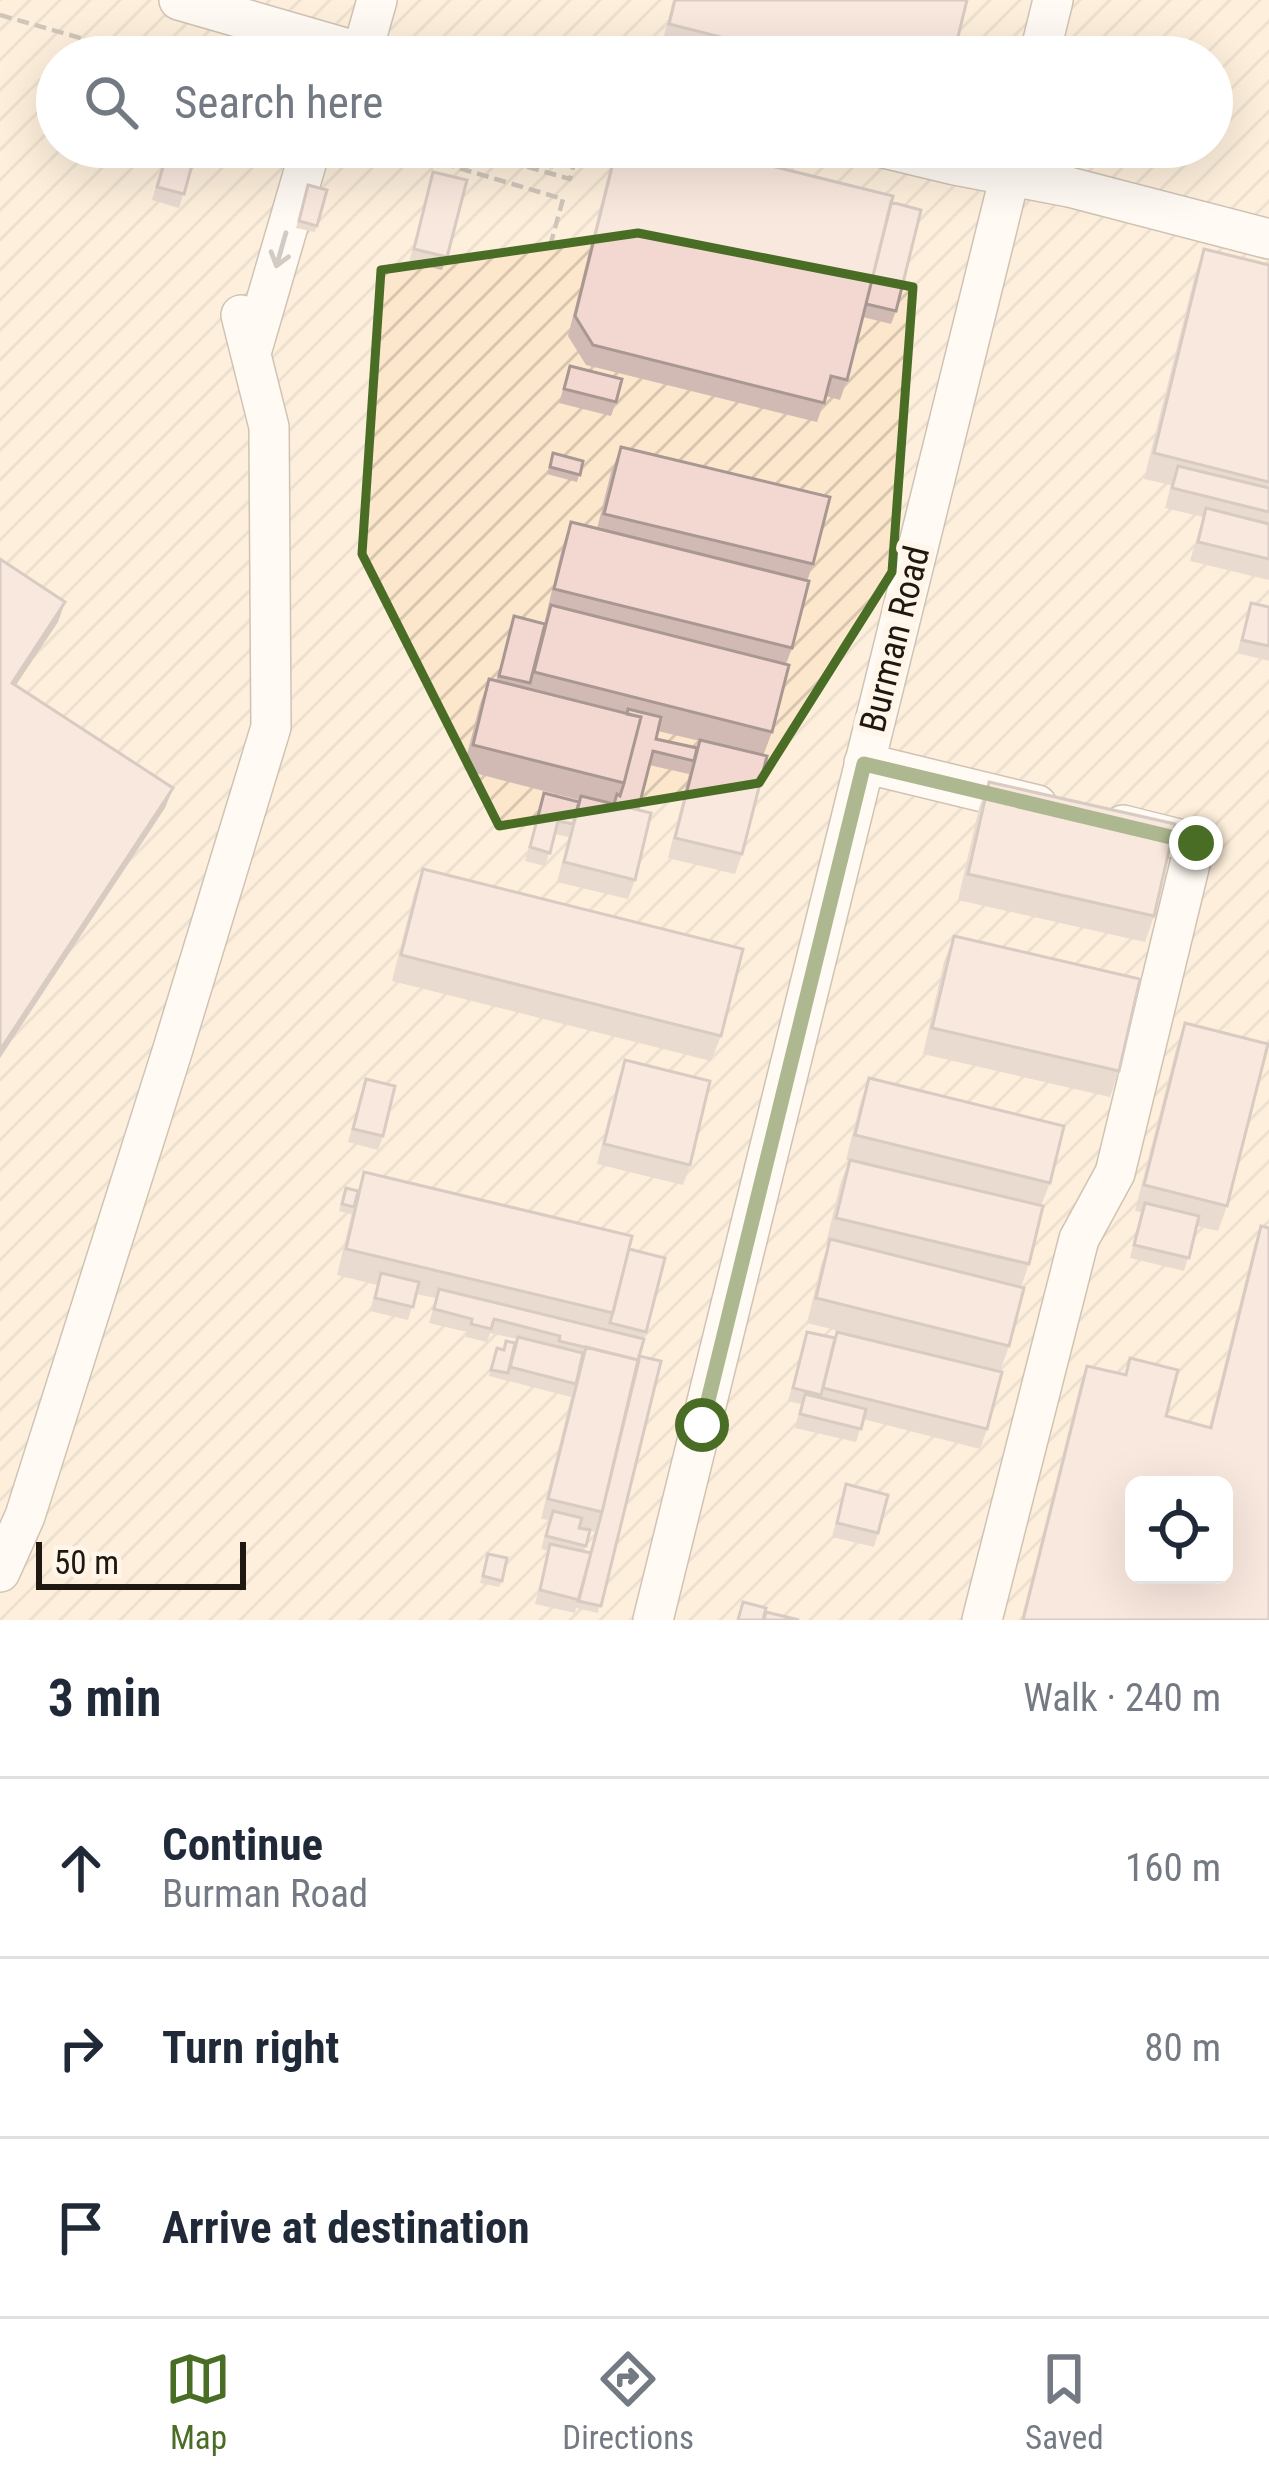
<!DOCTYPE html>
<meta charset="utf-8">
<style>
:root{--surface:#fff;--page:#f6f6f7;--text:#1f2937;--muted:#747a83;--line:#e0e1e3;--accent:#4a6d25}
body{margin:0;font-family:"Roboto Condensed",sans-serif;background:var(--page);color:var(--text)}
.controls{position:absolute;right:36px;bottom:36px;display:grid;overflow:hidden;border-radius:18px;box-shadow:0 12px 48px #0002}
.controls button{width:108px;height:108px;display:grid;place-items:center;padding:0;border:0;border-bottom:3px solid var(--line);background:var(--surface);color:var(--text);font:60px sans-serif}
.scale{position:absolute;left:36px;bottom:30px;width:210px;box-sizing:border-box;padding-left:12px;border:6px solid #1e1811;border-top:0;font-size:33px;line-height:42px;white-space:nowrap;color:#1e1811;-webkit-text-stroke:9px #fff5e9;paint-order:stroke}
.stop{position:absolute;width:36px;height:36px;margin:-27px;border:9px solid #4a6d25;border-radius:50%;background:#fff}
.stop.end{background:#4a6d25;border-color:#fff;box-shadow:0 3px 12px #0008}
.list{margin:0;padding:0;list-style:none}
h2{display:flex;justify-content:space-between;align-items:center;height:156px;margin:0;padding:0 48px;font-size:51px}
h2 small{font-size:39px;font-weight:400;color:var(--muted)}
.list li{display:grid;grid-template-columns:78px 1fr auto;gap:36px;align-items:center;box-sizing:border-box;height:180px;padding:0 48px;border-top:3px solid var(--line)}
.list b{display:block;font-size:45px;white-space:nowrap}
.list p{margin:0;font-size:39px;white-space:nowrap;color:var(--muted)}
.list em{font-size:39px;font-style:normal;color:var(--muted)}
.icon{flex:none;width:66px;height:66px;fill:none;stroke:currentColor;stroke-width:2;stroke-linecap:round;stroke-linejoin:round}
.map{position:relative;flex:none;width:1269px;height:1620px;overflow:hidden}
.search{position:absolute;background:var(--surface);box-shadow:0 12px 48px #0002;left:36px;right:36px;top:36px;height:132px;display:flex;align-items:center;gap:30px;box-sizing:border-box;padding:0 42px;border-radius:66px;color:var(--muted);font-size:45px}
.sheet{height:696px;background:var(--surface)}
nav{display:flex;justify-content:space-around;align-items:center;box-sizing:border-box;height:168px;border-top:3px solid var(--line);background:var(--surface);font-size:33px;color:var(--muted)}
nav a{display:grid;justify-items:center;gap:6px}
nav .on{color:var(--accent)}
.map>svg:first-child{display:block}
</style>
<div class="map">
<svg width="1269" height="1620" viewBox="0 0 1269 1620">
<defs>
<pattern id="industrial-furrows" width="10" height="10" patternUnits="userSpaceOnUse" patternTransform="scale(3)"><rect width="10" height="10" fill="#fce6cc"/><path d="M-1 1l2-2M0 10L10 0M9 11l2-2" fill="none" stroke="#d8c5ae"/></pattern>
</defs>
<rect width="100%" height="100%" fill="#fff5e9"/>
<path fill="url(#industrial-furrows)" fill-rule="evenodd" d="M 0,0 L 1269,0 L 1269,1620 L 0,1620 ZM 57,57 L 1212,57 L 1212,147 L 57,147 ZM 1134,1485 L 1224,1485 L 1224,1575 L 1134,1575 Z"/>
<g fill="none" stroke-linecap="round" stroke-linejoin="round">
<defs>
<path id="minor" d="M 179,0 L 362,53 L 377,0
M 1039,57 L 1053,0
M 880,147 L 955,165 L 1069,187 L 1269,239
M 251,353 L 311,147
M 864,763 L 1037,805
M 0,1572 L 25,1516 L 172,1052 L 271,727 L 269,427 L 241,315
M 653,1620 L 1017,147
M 982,1620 L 1079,1239 L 1115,1173 L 1195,843 L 1123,825"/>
</defs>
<use href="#minor" stroke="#958674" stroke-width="42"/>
<path stroke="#958d83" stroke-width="4.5" stroke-dasharray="12 6" stroke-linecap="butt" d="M 0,15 L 147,57
M 458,147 L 570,179 L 578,147
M 408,153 L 563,199 L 549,250"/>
<use href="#minor" stroke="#fff" stroke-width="39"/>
</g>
<path fill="#d0bab3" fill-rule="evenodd" d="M 673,0 L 967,0 L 953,57 L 715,57 L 662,44 Z
M 168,147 L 197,147 L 179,208 L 152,200 Z
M 615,147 L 748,147 L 770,165 L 891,202 L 896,311 L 891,324 L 863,317 L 847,380 L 840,400 L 826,396 L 817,422 L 586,365 L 568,336 Z
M 433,172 L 447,257 L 442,270 L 409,262 Z
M 308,185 L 327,190 L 315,232 L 296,228 Z
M 1204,249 L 1269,265 L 1269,580 L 1190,561 L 1203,517 L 1165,508 L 1171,485 L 1144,479 L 1195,275 Z
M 570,366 L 616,402 L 611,416 L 559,403 Z
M 621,447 L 813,564 L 807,581 L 792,648 L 786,664 L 772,732 L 763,756 L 742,854 L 735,874 L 668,858 L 689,774 L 649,765 L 638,810 L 635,880 L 628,899 L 557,882 L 569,835 L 568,837 L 555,834 L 545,866 L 525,861 L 544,793 L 579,802 L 579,800 L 463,770 L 480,704 L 489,679 L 496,681 L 514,616 L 544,624 L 562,548 L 571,522 L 597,529 L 611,472 ZM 658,731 L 700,741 L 697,748 L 656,739 Z
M 553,453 L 583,461 L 577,482 L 547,474 Z
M 1251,603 L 1269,607 L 1269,661 L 1237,653 Z
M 989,782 L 1154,916 L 1145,942 L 958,900 L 979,808 Z
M 423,869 L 721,1036 L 711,1061 L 392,981 L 414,894 Z
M 954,936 L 1119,1071 L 1110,1097 L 923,1054 L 944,962 Z
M 1185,1023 L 1227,1206 L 1218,1231 L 1197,1226 L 1184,1271 L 1130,1258 L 1141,1212 L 1135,1211 L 1176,1049 Z
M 625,1060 L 690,1165 L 683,1185 L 597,1164 L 618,1080 Z
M 869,1078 L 1050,1183 L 1041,1206 L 1029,1264 L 1021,1287 L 1009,1346 L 1000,1371 L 807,1323 L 821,1265 L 829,1244 L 826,1243 L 840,1185 L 849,1161 L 846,1160 L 860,1104 Z
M 366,1079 L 383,1136 L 378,1150 L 348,1142 Z
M 364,1172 L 629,1249 L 646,1332 L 640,1356 L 598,1613 L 576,1608 L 575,1613 L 535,1604 L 548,1551 L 541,1549 L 549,1520 L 541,1519 L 571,1397 L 489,1376 L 497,1348 L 503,1350 L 515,1343 L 517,1339 L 490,1333 L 487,1342 L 466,1337 L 467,1332 L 429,1323 L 436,1298 L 416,1294 L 408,1320 L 370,1311 L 377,1285 L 337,1275 L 352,1212 L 351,1214 L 339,1211 L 343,1195 L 358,1191 ZM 579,1528 L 595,1532 L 590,1553 L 584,1552 L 590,1530 Z
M 1261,1226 L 1269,1620 L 1021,1620 L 1080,1385 L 1087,1366 L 1124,1375 L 1130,1358 L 1166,1416 L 1209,1427 L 1254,1246 Z
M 807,1332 L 987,1429 L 980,1449 L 863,1419 L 856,1442 L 795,1428 L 801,1404 L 788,1401 Z
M 846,1484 L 878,1533 L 874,1547 L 832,1537 Z
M 488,1554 L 502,1581 L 499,1587 L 480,1583 Z"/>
<path fill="#a99792" d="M 65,602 L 58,622 L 4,703 L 12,683 Z
M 173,788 L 165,808 L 0,1058 L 0,1050 Z"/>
<path fill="#f2d8d0" stroke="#a99792" stroke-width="3" fill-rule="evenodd" d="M 675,0 L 967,0 L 953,57 L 800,57 L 669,24 Z
M 169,147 L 197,147 L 184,194 L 157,187 Z
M 617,147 L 695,147 L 893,196 L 847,380 L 831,376 L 824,403 L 593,345 L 575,316 Z
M 695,147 L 749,147 L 773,153 L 770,165 Z
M 433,172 L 467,180 L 447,257 L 414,249 Z
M 308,185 L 327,190 L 317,226 L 299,221 Z
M 891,202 L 921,210 L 896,311 L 866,304 Z
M 1204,249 L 1269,265 L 1269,482 L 1154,453 Z
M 570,366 L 622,379 L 616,402 L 564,389 Z
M 621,447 L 830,497 L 813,564 L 604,514 Z
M 553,453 L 583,461 L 580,475 L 550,467 Z
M 1178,466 L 1269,488 L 1269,512 L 1172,488 Z
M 1206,508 L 1269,524 L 1269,559 L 1198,542 Z
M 571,522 L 809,581 L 792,648 L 554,589 Z
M 0,559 L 65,602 L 12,683 L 173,788 L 0,1050 Z
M 1251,603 L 1269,607 L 1269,646 L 1242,640 Z
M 551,605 L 789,665 L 772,732 L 534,672 Z
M 514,616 L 545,624 L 530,683 L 499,676 Z
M 489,679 L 641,717 L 624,783 L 473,745 Z
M 628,709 L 661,717 L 656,739 L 697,748 L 694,761 L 653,751 L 638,810 L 614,804 L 617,794 L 620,796 L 624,783 L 641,717 L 627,714 Z
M 700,740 L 767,756 L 742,854 L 675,838 Z
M 989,782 L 1175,824 L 1154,916 L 968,874 Z
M 544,793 L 579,802 L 573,824 L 558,821 L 550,853 L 530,847 Z
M 581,796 L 651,813 L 635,880 L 564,862 Z
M 423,869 L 743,949 L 721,1036 L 401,955 Z
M 954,936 L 1140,979 L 1119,1071 L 932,1028 Z
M 1185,1023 L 1268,1044 L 1227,1206 L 1144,1185 Z
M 625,1060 L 710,1081 L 690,1165 L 604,1144 Z
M 869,1078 L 1064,1126 L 1050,1183 L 855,1135 Z
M 366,1079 L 395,1086 L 383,1136 L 353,1129 Z
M 850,1160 L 1043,1206 L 1029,1264 L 836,1218 Z
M 364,1172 L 632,1236 L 613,1313 L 346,1249 Z
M 346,1188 L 358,1191 L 354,1207 L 342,1204 Z
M 1145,1203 L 1199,1216 L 1189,1258 L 1134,1245 Z
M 1261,1226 L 1269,1228 L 1269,1620 L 1023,1620 L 1087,1366 L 1126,1375 L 1130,1358 L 1178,1370 L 1166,1416 L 1211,1428 ZM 1134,1485 L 1224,1485 L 1224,1575 L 1134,1575 Z
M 830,1239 L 1024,1288 L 1009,1346 L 816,1298 Z
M 629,1249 L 665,1258 L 646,1332 L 610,1323 Z
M 381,1273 L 419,1282 L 413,1307 L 375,1298 Z
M 439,1289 L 644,1339 L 638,1360 L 559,1341 L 560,1336 L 494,1319 L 491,1329 L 471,1324 L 472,1319 L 434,1309 Z
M 807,1332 L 835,1338 L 821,1395 L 793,1388 Z
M 837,1332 L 1002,1372 L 987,1429 L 823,1388 Z
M 518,1337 L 583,1353 L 576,1384 L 510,1367 Z
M 506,1341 L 515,1343 L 508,1373 L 491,1370 L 497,1348 L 504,1350 Z
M 586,1347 L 639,1360 L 602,1512 L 548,1499 Z
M 639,1356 L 661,1361 L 601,1606 L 578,1601 L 602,1512 Z
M 805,1394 L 866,1409 L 861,1429 L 800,1414 Z
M 846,1484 L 888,1495 L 878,1533 L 837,1523 Z
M 553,1511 L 582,1518 L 579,1528 L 590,1530 L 586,1546 L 546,1536 Z
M 550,1544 L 591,1553 L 579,1600 L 540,1590 Z
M 488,1554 L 507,1558 L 502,1581 L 483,1576 Z
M 743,1602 L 766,1608 L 763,1620 L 738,1620 Z
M 766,1612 L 799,1620 L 764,1620 Z"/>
<defs><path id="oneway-shaft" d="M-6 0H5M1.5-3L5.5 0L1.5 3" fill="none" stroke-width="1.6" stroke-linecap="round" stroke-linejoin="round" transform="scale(3)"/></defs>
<use stroke="#9a9794" href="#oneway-shaft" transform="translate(281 250) rotate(106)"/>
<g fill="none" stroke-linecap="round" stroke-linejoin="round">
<path stroke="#4a6d25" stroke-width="15" d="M 702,1425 L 864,764 L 1196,843"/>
</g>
<path d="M0 0H1269V1620H0ZM 638,233 L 913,287 L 892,572 L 759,783 L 499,826 L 362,554 L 381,270 Z" fill="#fff5e9" fill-opacity=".55" fill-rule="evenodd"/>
<path fill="none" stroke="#4a6d25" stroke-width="9" stroke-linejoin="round" d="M 638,233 L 913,287 L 892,572 L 759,783 L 499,826 L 362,554 L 381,270 Z"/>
<g text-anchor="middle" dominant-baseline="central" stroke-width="12" stroke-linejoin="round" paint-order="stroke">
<g font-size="36" fill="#1e1811" stroke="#fff5e9">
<text transform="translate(895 639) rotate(-76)">Burman Road</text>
</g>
</g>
</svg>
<div class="controls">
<button><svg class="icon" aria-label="locate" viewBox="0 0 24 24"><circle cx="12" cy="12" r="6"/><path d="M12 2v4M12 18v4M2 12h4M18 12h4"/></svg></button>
</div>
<div class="scale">50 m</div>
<div class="stop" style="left:702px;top:1425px"></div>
<div class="stop end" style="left:1196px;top:843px"></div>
<div class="search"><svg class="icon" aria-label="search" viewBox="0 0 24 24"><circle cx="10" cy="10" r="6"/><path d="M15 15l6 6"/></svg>Search here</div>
</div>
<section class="sheet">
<h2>3 min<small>Walk · 240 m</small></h2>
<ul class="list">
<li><svg class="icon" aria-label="ahead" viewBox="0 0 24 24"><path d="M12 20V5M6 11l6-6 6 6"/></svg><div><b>Continue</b><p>Burman Road</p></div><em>160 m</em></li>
<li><svg class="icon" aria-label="right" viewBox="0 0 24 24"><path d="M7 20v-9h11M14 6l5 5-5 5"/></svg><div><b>Turn right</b></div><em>80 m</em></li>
<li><svg class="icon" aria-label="arrive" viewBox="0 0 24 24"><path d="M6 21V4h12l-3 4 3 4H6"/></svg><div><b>Arrive at destination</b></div></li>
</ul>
</section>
<nav>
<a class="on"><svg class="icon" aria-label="map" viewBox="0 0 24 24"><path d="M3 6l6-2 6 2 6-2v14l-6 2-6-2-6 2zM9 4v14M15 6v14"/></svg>Map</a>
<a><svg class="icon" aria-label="directions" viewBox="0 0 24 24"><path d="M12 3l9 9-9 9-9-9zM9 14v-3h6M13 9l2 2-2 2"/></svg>Directions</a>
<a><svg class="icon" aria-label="saved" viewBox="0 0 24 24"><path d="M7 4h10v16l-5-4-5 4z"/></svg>Saved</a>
</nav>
